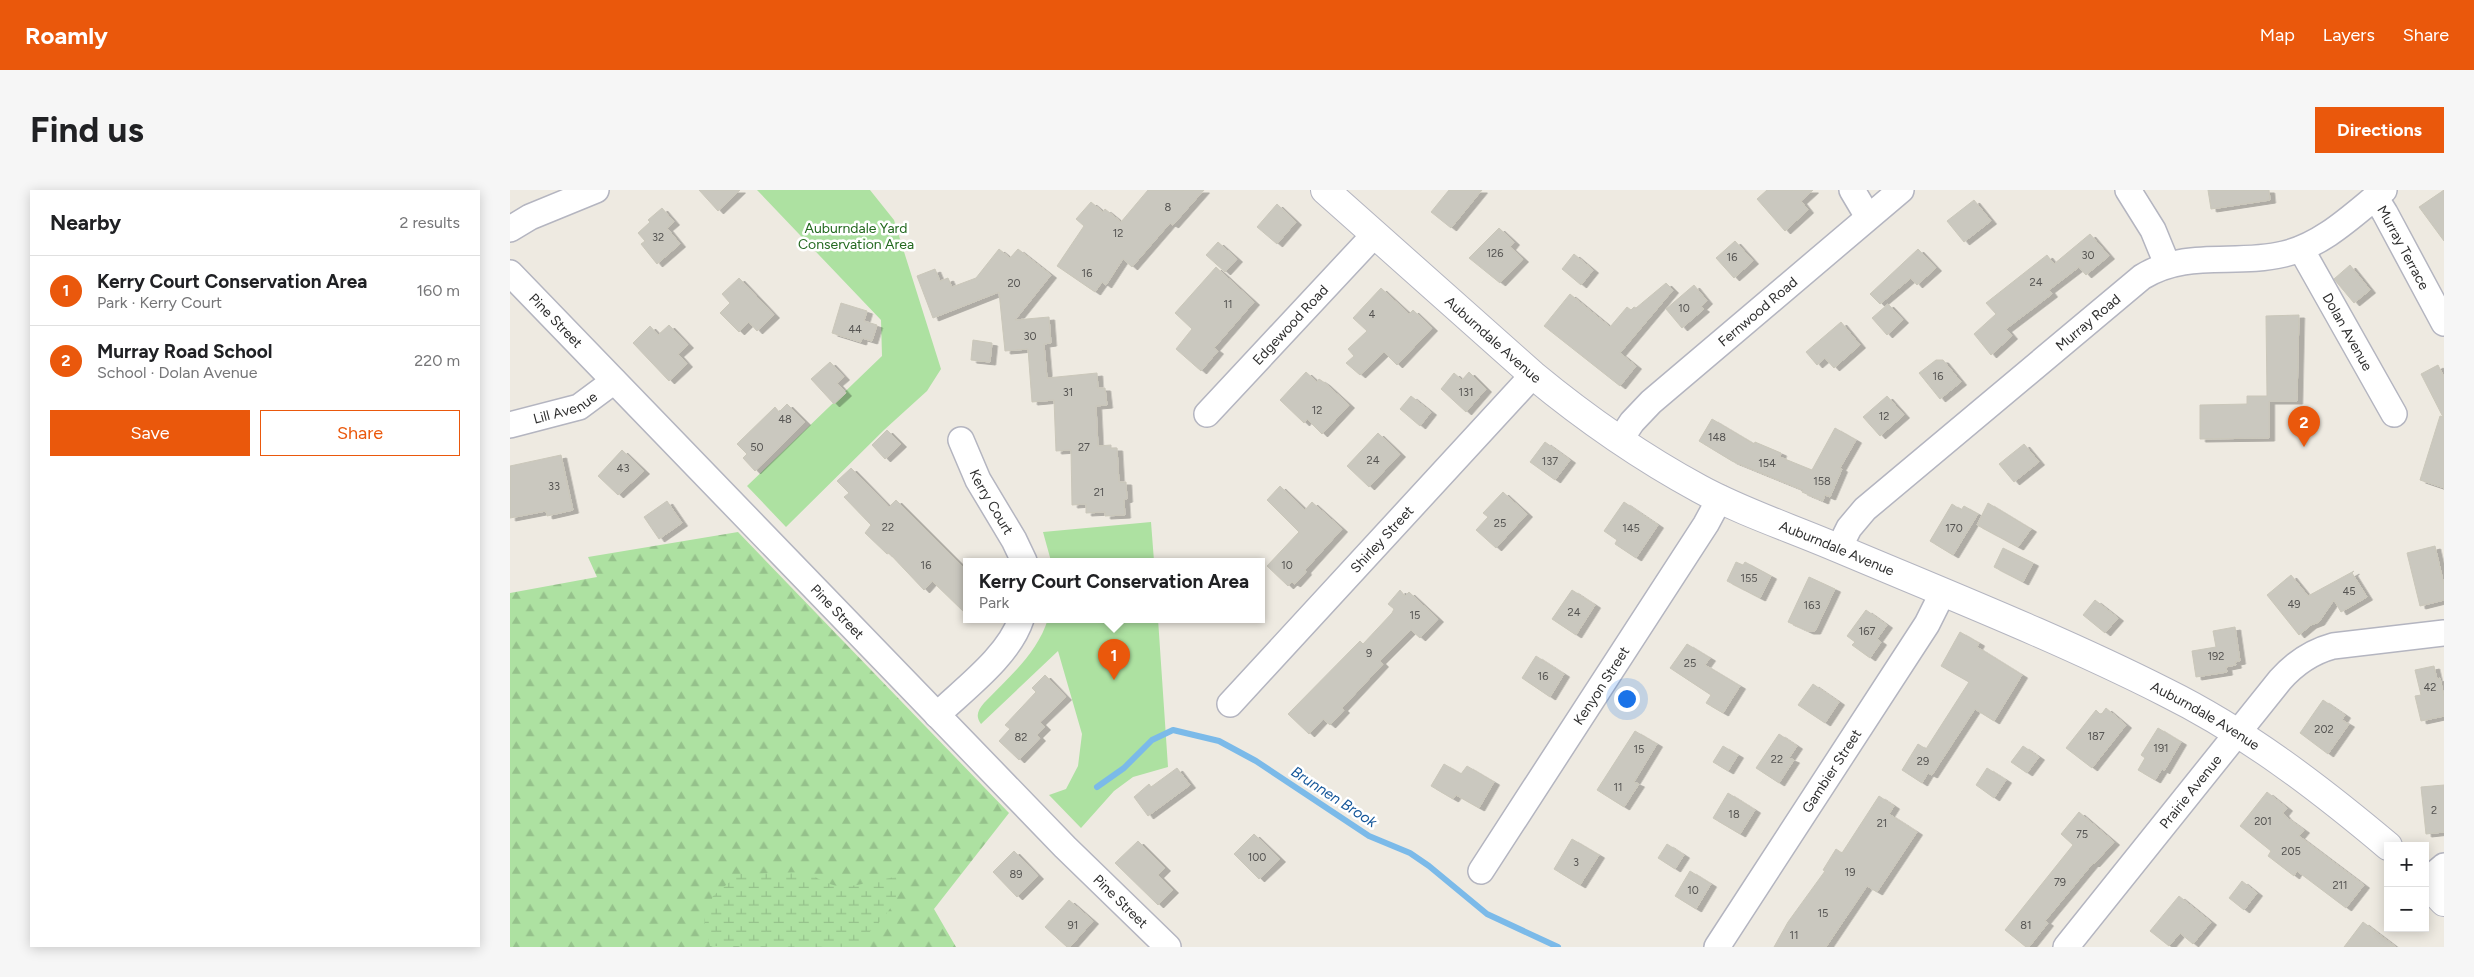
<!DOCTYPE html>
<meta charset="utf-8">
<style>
:root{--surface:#fff;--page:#f6f6f6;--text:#202124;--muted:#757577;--line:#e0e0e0;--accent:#ea580c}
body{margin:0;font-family:Figtree,sans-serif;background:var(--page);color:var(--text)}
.controls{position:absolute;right:15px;bottom:15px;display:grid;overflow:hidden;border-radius:0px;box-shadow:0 2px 12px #0003}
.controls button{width:45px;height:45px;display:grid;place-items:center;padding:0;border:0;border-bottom:1px solid var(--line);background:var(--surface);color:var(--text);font:25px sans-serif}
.you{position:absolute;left:1116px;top:508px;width:18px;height:18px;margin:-12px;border:4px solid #fff;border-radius:50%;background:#1a73e8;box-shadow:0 0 0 8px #1a73e833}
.badge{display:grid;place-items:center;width:32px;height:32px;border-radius:50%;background:var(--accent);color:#fff;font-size:16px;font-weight:700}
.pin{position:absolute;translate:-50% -41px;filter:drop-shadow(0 1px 2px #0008)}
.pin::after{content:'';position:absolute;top:26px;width:18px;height:15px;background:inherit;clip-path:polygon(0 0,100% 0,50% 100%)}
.popup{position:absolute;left:453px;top:368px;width:302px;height:65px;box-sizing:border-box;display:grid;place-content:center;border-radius:0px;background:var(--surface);filter:drop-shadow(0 1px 4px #0005);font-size:16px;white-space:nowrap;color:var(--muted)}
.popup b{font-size:19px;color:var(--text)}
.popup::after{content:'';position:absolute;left:50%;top:100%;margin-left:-10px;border:10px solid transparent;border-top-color:var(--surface)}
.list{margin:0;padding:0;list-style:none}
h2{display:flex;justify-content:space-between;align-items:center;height:65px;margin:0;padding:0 20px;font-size:21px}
h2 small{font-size:16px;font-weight:400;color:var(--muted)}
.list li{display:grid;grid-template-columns:32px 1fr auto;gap:15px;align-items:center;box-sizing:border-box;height:70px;padding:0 20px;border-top:1px solid var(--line)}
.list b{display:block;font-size:19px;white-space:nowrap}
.list p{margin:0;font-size:16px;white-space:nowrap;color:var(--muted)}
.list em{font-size:16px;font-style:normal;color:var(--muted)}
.actions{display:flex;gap:10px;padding:15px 20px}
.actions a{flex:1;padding:11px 0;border:1px solid var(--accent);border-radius:0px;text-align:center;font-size:18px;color:var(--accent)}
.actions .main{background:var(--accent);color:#fff}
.map{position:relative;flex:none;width:1934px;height:757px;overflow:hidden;border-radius:0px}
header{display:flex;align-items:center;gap:30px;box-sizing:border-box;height:70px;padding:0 25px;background:var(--accent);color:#fff}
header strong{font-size:24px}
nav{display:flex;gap:28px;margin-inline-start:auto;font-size:18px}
.intro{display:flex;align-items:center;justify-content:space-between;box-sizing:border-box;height:120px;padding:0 30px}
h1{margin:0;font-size:35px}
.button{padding:12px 22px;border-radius:0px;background:var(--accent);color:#fff;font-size:18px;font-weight:700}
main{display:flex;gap:30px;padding:0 30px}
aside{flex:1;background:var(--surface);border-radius:0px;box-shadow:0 2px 12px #0003}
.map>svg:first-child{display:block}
</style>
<header>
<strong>Roamly</strong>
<nav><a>Map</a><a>Layers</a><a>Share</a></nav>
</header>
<div class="intro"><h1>Find us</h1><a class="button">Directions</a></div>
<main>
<aside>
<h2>Nearby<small>2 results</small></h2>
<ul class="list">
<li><span class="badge">1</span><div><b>Kerry Court Conservation Area</b><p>Park · Kerry Court</p></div><em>160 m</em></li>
<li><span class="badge">2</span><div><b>Murray Road School</b><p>School · Dolan Avenue</p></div><em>220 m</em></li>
</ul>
<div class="actions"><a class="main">Save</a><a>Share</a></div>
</aside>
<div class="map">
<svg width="1934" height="757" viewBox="0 0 1934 757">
<defs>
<pattern id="forest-firs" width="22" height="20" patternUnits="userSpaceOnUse" patternTransform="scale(1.25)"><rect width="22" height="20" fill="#ade1a1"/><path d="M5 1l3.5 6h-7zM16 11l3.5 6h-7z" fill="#95c18b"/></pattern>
<pattern id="wetland-marsh" width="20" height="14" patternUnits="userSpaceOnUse" patternTransform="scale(1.25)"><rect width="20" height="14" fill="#ade1a1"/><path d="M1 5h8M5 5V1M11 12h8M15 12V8" fill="none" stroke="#95c18b"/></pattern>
<filter id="shadow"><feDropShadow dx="5.5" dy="3" stdDeviation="0" flood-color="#0004"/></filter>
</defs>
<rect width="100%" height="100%" fill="#eeeae1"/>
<path fill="#ade1a1" d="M 247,0 L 360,0 L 384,30 L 431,179 L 417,201 L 374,240 L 276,337 L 237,296 L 372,166 L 371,130 Z
M 641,332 L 644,371 L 541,371 L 533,342 Z
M 538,429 L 648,429 L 658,577 L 623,587 L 604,601 L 571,638 L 539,605 L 556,599 L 568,576 L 572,544 L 548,461 L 471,534 C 465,526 468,520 474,513 C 499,487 527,464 538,429 Z"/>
<path fill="url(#forest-firs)" d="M 228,342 L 499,623 L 424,719 L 446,757 L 0,757 L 0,403 L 87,387 L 78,367 Z"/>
<path fill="url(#wetland-marsh)" d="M 296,682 C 305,687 318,695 328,696 C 348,698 366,689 386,687 C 395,715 362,738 345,757 L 200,756 L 194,730 L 203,706 L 229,684 Z"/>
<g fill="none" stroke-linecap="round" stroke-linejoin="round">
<path stroke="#7bbae9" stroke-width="6" d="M 587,597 L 614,578 L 642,550 L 663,540 L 709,551 L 746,571 L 859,646 L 900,663 L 919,676 L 977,724 L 1048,757"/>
</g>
<path fill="#cac8bf" stroke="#cac7ba" filter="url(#shadow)" d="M 189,0 L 230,0 L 208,21 Z
M 638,0 L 694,0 L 663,35 L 660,33 L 622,77 L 613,69 L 596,95 L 592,92 L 585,102 L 547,76 L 574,36 L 566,29 L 581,12 L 593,22 L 595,19 L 611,32 Z
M 939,0 L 972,0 L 941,38 L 921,22 Z
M 1257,0 L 1303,0 L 1291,11 L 1298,20 L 1275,41 L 1247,9 Z
M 1698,0 L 1759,0 L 1760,10 L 1701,19 Z
M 1934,0 L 1934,51 L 1909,17 Z
M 1464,10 L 1481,31 L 1454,52 L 1437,31 Z
M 767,14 L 786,32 L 767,54 L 747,37 Z
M 152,18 L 164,32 L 157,38 L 170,54 L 147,74 L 131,54 L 135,51 L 128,43 L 140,32 L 138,30 Z
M 989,38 L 1004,52 L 1000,57 L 1013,69 L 990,93 L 959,68 Z
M 1580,44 L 1599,66 L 1576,85 L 1569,77 L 1539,100 L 1542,104 L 1496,139 L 1502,146 L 1481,165 L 1464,144 L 1486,124 L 1476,113 L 1537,65 L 1544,74 Z
M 1225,51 L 1243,71 L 1224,88 L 1206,68 Z
M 708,52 L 727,69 L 715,82 L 696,65 Z
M 489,59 L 500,68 L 508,59 L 541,85 L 505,130 L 539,127 L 541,153 L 534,154 L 537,188 L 587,183 L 588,198 L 595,198 L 597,215 L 586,216 L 588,256 L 601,255 L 601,258 L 607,258 L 609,292 L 616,292 L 617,309 L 614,310 L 615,325 L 595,326 L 595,322 L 576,323 L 576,314 L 562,315 L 561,260 L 546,261 L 544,210 L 522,212 L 518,159 L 495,161 L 489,102 L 423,128 L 407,86 L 425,79 L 430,91 L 438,88 L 442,97 L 466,88 Z
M 1408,59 L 1426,78 L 1407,95 L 1401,88 L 1370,114 L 1360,104 Z
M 1064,64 L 1083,80 L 1071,95 L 1052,79 Z
M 1840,75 L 1860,100 L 1844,113 L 1824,89 Z
M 706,77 L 744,112 L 704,158 L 708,161 L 691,181 L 666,159 L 682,139 L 665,123 Z
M 229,88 L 264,125 L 247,141 L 239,132 L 229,142 L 210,123 L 220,113 L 212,104 Z
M 1156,93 L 1163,100 L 1110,163 L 1126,176 L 1110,196 L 1034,136 L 1060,104 L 1100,137 L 1117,117 L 1121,120 L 1124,117 L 1126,118 Z
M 1184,95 L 1197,111 L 1191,117 L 1194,119 L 1172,138 L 1156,119 Z
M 871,98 L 899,124 L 903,120 L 922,138 L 887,175 L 874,162 L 850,185 L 836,173 L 844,166 L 838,159 L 857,141 L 843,128 Z
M 331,113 L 357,121 L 354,131 L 367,135 L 362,151 L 352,148 L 351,152 L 322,143 Z
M 1378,114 L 1393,130 L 1377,145 L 1362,128 Z
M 1789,125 L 1787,211 L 1759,211 L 1759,248 L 1690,249 L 1690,215 L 1737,214 L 1737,206 L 1757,206 L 1756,126 Z
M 1331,132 L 1350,155 L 1324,178 L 1315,168 L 1307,175 L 1296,162 Z
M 159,135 L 178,155 L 168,164 L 177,174 L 159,191 L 123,153 L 140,136 L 148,145 Z
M 463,150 L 482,153 L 480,172 L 461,170 Z
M 1426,170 L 1433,170 L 1451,192 L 1430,209 L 1409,183 Z
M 320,172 L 334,187 L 327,193 L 336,203 L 324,214 L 301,189 Z
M 1928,175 L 1934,187 L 1934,298 L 1910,290 L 1930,226 L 1933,227 L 1911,184 Z
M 796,182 L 807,192 L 809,189 L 815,193 L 839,215 L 812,244 L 797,229 L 794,233 L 770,210 Z
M 959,182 L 976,199 L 956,222 L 931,199 L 944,183 L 952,190 Z
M 901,206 L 921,222 L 910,236 L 890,219 Z
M 1377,206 L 1394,225 L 1370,246 L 1353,227 Z
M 277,214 L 295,232 L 245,281 L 233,268 L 237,264 L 227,254 L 265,217 L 269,222 Z
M 1202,229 L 1244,254 L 1245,252 L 1271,263 L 1270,267 L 1302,280 L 1325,238 L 1346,250 L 1330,278 L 1332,279 L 1320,307 L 1315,305 L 1313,311 L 1292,302 L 1293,300 L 1222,271 L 1189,251 Z
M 377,240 L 391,254 L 375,269 L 362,255 Z
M 868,243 L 890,264 L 859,297 L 837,276 Z
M 1035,252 L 1060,270 L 1045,290 L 1020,272 Z
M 1514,254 L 1529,272 L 1504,292 L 1489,274 Z
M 112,260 L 134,281 L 108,305 L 88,286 Z
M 51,265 L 63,320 L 37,326 L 36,321 L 0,328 L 0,276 Z
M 341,278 L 379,317 L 386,310 L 456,380 L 456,424 L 422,391 L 414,400 L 379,363 L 377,364 L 355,343 L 361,335 L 334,307 L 339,303 L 327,291 Z
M 770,296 L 795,320 L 802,312 L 832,339 L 795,380 L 796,382 L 785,394 L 782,392 L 778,396 L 757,376 L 789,342 L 757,310 Z
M 993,302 L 1017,324 L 986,358 L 966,340 L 978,327 L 973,323 Z
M 157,311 L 172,333 L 149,349 L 134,327 Z
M 1114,312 L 1148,335 L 1126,368 L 1105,354 L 1107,350 L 1094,341 Z
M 1478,313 L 1521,339 L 1508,357 L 1467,335 Z
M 1442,314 L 1451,320 L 1454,316 L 1468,324 L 1443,365 L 1420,351 Z
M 1925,356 L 1934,395 L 1934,410 L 1910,416 L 1897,363 Z
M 1493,358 L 1523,373 L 1513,392 L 1484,377 Z
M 1226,372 L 1233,375 L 1235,372 L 1261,386 L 1250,408 L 1217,391 Z
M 1844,381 L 1842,383 L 1857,407 L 1831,422 L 1824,410 L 1809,432 L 1801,435 L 1789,445 L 1757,405 L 1781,385 L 1798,406 Z
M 1299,387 L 1325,399 L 1305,441 L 1298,441 L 1278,432 Z
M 890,400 L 895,406 L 899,402 L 928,429 L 910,448 L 901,440 L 870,471 L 873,474 L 832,518 L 834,520 L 820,535 L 813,529 L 799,544 L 778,524 L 850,451 L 853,454 L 882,423 L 884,419 L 878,414 Z
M 1062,400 L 1085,415 L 1066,445 L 1042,429 Z
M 1585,410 L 1608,428 L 1595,443 L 1573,425 Z
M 1356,420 L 1377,435 L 1367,449 L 1371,452 L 1360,468 L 1342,455 L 1345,452 L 1337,446 Z
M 1725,437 L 1730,471 L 1725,472 L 1726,475 L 1716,477 L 1717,482 L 1686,487 L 1682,461 L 1706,457 L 1703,441 Z
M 1450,442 L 1469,453 L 1467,457 L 1512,485 L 1484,531 L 1465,519 L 1422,585 L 1418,583 L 1412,593 L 1392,580 L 1408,554 L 1416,559 L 1459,492 L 1431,476 Z
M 1177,454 L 1200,468 L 1195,475 L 1230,496 L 1213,523 L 1196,513 L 1201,505 L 1160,478 Z
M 1026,466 L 1054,484 L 1040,507 L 1012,488 Z
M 1924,476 L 1927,489 L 1930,488 L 1934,507 L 1934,526 L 1911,531 L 1905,506 L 1911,505 L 1905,480 Z
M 535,485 L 556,507 L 530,532 L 535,537 L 527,545 L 530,548 L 509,570 L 489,551 L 500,539 L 495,535 L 526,502 L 522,498 Z
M 1303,494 L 1329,512 L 1315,533 L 1288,515 Z
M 1813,510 L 1835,525 L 1832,530 L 1839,534 L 1818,564 L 1790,543 Z
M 1596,518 L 1616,535 L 1582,578 L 1556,558 L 1586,520 L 1591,525 Z
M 1648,538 L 1671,552 L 1654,581 L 1652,579 L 1645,590 L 1628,580 L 1635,568 L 1631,565 Z
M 1125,541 L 1147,554 L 1124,592 L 1129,594 L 1114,617 L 1087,600 Z
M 1269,544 L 1287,556 L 1279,568 L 1284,570 L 1269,593 L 1246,578 Z
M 1213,556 L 1228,565 L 1218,581 L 1203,572 Z
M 1513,556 L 1529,567 L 1517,583 L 1501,572 Z
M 934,574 L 951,584 L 957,576 L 984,592 L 969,618 L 946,605 L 943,609 L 921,596 Z
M 667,578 L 680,595 L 638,626 L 624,607 L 639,594 L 641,597 Z
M 1477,578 L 1496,590 L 1484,608 L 1466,595 Z
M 1934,595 L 1934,642 L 1916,644 L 1911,597 Z
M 1757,602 L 1777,618 L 1773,623 L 1776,627 L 1794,640 L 1789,646 L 1854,695 L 1836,718 L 1787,681 L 1784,686 L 1758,666 L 1761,661 L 1730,636 Z
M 1218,603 L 1245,620 L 1230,644 L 1203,628 Z
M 1369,606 L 1384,616 L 1379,624 L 1407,642 L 1367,702 L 1357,696 L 1316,757 L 1264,757 L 1278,732 L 1315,681 L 1313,680 L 1326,659 L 1332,663 Z
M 1569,622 L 1604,652 L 1584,674 L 1583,673 L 1535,731 L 1538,733 L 1519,757 L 1516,757 L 1495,740 L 1563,655 L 1551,644 Z
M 744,644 L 770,669 L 749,689 L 724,664 Z
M 1062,649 L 1089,665 L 1070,695 L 1044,679 Z
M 628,651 L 655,678 L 648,685 L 663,700 L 648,715 L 605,673 Z
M 1157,654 L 1174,665 L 1165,679 L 1148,668 Z
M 504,661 L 528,686 L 507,707 L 483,682 Z
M 1180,681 L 1201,694 L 1186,719 L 1165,706 Z
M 1732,691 L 1747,703 L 1734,720 L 1719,708 Z
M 1669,706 L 1701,732 L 1683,754 L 1670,743 L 1659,756 L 1640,741 Z
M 559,710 L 583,731 L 560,757 L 557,757 L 535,737 Z
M 1853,732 L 1886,757 L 1834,757 Z"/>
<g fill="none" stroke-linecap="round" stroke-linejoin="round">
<defs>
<g id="street">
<path d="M 1342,0 L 1358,27"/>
<path d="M 1618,0 L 1643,40 L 1657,74"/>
<path id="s1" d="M 1865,7 L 1875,23 L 1934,133"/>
<path d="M 0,39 L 20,27 L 86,0"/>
<path id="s2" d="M 1791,59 L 1884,224"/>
<path id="s3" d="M 0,83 L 555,657 L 658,757"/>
<path id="s4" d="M 697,224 L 865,44"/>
<path id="s5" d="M 0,235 L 69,217 L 104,191"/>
<path id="s6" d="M 451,250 L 468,290 L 504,350 L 514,371"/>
<path id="s7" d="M 1110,250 L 1122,232 L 1141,212 L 1391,0"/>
<path id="s8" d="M 1329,358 L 1339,338 L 1355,319 L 1632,87 C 1677,59 1725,76 1774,64 C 1813,55 1844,24 1874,0"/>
<path id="s9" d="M 720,514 L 1023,185"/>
<path d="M 427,525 C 454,499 499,466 511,429"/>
<path id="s10" d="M 971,681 L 1196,334 L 1210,308"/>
<path d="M 1915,692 L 1934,676"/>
<path id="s11" d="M 1207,757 L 1417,434 L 1433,402"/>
<path id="s12" d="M 1556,757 L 1770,490 C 1785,473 1801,462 1823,456 L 1934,443"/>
</g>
<g id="secondary">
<path id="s13" d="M 815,0 L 1023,185 C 1075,228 1131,267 1190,299 C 1234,323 1284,339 1330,359 C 1439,405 1550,449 1655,502 C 1736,542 1809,598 1878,656"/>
<path d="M 1915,692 L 1934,712"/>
</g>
</defs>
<use href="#street" stroke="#b4b5c0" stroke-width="28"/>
<use href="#secondary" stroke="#b4b5c0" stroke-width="30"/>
<use href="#street" stroke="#fff" stroke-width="25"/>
<use href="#secondary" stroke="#fff" stroke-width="28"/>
</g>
<g text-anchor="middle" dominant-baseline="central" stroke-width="5" stroke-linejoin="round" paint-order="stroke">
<g font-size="11" fill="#555452">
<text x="658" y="17">8</text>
<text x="608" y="43">12</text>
<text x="148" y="47">32</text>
<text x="985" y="63">126</text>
<text x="1578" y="65">30</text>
<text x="1222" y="67">16</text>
<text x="577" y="83">16</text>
<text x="1526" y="92">24</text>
<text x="504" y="93">20</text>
<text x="718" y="114">11</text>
<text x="1174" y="118">10</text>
<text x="862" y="124">4</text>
<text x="345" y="139">44</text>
<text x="520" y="146">30</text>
<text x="1428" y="186">16</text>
<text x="558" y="202">31</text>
<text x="956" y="202">131</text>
<text x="807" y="220">12</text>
<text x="1374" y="226">12</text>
<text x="275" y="229">48</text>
<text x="1207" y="247">148</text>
<text x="247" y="257">50</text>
<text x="574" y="257">27</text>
<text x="863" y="270">24</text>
<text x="1040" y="271">137</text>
<text x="1257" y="273">154</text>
<text x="113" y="278">43</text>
<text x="1312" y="291">158</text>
<text x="44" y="296">33</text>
<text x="589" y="302">21</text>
<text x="990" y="333">25</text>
<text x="378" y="337">22</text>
<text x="1121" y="338">145</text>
<text x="1444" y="338">170</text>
<text x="416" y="375">16</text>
<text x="777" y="375">10</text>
<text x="1239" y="388">155</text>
<text x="1839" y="401">45</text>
<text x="1784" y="414">49</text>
<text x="1302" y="415">163</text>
<text x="1064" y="422">24</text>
<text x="905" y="425">15</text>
<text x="1357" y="441">167</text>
<text x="859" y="463">9</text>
<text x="1706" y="466">192</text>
<text x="1180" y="473">25</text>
<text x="1033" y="486">16</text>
<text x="1920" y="497">42</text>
<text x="1814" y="539">202</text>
<text x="1586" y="546">187</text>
<text x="511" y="547">82</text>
<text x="1651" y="558">191</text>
<text x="1129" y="559">15</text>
<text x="1267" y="569">22</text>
<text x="1413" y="571">29</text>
<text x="1108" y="597">11</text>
<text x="1924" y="620">2</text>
<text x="1224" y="624">18</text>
<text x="1753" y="631">201</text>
<text x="1372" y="633">21</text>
<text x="1572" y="644">75</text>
<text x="1781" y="661">205</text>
<text x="747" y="667">100</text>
<text x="1066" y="672">3</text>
<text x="1340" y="682">19</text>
<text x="506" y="684">89</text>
<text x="1550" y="692">79</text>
<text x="1830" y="695">211</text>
<text x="1183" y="700">10</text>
<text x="1313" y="723">15</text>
<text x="563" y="735">91</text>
<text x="1516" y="735">81</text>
<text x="1284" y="745">11</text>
</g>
<g font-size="14" fill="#23691f" stroke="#fff">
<text x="346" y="38">Auburndale Yard<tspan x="346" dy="16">Conservation Area</tspan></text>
</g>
<g font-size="14" fill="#2e2e2e" stroke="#fff">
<text stroke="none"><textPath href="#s1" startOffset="58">Murray Terrace</textPath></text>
<text stroke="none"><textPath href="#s7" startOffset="189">Fernwood Road</textPath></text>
<text stroke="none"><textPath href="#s3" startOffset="66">Pine Street</textPath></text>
<text stroke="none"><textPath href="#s8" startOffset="338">Murray Road</textPath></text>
<text stroke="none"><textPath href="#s4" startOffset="122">Edgewood Road</textPath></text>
<text stroke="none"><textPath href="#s2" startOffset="95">Dolan Avenue</textPath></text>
<text stroke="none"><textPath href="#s13" startOffset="225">Auburndale Avenue</textPath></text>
<text stroke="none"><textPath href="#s5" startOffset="58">Lill Avenue</textPath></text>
<text stroke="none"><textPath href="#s6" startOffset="69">Kerry Court</textPath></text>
<text stroke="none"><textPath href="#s9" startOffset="224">Shirley Street</textPath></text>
<text stroke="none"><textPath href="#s13" startOffset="630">Auburndale Avenue</textPath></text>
<text stroke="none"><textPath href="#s3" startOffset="471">Pine Street</textPath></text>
<text stroke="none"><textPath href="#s10" startOffset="221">Kenyon Street</textPath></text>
<text stroke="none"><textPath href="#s13" startOffset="1035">Auburndale Avenue</textPath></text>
<text stroke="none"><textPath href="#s11" startOffset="210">Gambier Street</textPath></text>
<text stroke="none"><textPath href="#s12" startOffset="199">Prairie Avenue</textPath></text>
<text stroke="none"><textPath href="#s3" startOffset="876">Pine Street</textPath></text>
</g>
<g font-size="15" font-style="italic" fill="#15579a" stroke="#fff">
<text transform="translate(824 607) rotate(33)">Brunnen Brook</text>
</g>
</g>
</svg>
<div class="controls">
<button>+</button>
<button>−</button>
</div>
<div class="you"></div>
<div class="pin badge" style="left:604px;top:490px">1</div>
<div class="popup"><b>Kerry Court Conservation Area</b>Park</div>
<div class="pin badge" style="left:1794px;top:257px">2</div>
</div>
</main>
